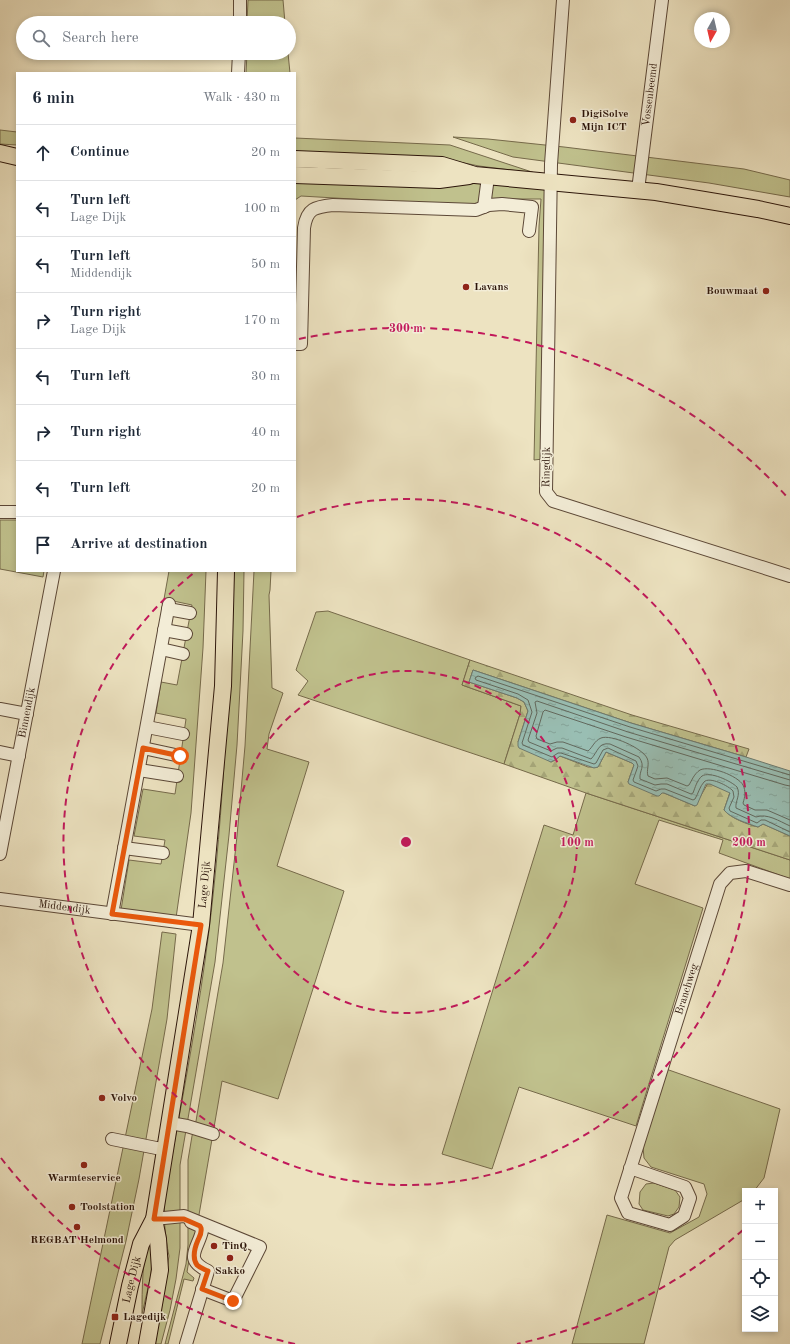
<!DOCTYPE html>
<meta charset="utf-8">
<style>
:root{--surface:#fff;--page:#f6f6f7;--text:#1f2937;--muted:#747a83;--line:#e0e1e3}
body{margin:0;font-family:"Old Standard TT",serif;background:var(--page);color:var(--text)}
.controls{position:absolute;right:12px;bottom:12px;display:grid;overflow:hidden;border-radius:0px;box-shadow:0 2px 6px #0003}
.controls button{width:36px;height:36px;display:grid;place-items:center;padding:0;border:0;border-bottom:1px solid var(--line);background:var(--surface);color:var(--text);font:20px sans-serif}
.compass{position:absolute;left:694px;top:12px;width:36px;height:36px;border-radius:50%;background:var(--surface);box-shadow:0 2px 6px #0003;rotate:188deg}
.stop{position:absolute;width:12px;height:12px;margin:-9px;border:3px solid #ea580c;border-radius:50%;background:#fff}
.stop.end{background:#ea580c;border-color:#fff;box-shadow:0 1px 4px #0008}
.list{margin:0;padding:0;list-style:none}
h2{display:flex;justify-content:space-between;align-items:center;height:52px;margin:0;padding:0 16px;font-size:17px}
h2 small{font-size:13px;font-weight:400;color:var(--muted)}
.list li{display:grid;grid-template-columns:26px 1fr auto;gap:12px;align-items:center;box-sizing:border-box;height:56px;padding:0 16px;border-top:1px solid var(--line)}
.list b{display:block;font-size:15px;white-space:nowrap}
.list p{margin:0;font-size:13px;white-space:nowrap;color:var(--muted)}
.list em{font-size:13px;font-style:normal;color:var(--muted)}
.icon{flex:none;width:22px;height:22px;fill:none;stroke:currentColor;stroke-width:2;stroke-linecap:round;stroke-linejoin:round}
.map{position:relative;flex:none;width:790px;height:1344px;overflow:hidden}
.search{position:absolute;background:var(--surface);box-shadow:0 2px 6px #0003;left:16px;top:16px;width:280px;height:44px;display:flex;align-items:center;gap:10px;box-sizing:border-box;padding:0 14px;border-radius:22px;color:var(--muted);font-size:15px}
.panel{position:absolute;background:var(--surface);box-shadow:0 2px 6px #0003;left:16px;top:72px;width:280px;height:500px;border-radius:0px}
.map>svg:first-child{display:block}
</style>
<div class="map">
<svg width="790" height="1344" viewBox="0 0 790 1344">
<defs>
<pattern id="forest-firs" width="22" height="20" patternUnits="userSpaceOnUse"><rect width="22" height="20" fill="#c0c18d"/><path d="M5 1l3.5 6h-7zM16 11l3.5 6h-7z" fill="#a5a578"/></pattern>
<pattern id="water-ripples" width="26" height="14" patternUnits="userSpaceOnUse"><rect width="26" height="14" fill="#99beb3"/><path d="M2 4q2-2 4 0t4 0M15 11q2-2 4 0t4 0" fill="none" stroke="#84a299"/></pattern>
</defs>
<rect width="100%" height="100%" fill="#ede3c1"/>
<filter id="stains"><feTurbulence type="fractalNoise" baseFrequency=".005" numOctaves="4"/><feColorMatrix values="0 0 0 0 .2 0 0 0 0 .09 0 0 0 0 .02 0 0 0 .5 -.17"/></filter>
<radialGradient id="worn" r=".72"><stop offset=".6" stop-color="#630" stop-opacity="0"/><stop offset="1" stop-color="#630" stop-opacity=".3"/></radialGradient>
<path fill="#c0c18d" stroke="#766a4b" d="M 248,0 L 283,0 L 285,23 L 247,23 Z
M 247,53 L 288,53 L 290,73 L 246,73 Z
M 0,130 L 17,132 L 17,145 L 0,144 Z
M 453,137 L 488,139 L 564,147 L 744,169 L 790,180 L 790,197 L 709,183 L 513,157 Z
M 295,138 L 450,145 L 535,173 L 479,166 L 440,158 L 411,156 L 295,152 Z
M 295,178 L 476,180 L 546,188 L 543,459 L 534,460 L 539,226 L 541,199 L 502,199 L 471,206 L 301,196 L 295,200 Z
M 0,520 L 17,520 L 17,571 L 44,571 L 43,577 L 0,569 Z
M 169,571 L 206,571 L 203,648 L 191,813 L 176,918 L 121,910 L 129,860 L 161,864 L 165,840 L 134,836 L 143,789 L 175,794 L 186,719 L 156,713 L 161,682 L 177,685 L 192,605 L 164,599 Z
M 233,571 L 244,571 L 243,631 L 237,745 L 229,835 L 215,962 L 180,1165 L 180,1248 L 176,1279 L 170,1310 L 161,1344 L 155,1344 L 169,1256 C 165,1237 163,1214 165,1194 C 179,1117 194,1039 205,961 C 223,832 228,701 233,571 Z
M 254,571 L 271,571 L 270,590 L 269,595 L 272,688 L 283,693 L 269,734 L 267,749 L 309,762 L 277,866 L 344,891 L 278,1099 L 222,1081 L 195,1238 L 190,1254 L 187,1272 L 194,1278 L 193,1281 L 184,1279 L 168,1344 L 165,1344 L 186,1264 L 188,1245 L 188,1160 L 192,1136 L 196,1121 L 223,963 L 237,836 L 245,746 Z
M 328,611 L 470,660 L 462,685 L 521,706 L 520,714 L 504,764 L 298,695 L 308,681 L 296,670 L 316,612 Z
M 586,793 L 790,860 L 790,879 L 719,853 L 723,840 L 659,820 L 635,884 L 703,908 L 636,1126 L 519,1087 L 492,1169 L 442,1154 L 544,825 L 573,835 Z
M 162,932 L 176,934 L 167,1019 L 139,1179 L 126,1241 L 100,1344 L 82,1344 L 152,1009 Z
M 666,1069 L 780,1109 L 764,1178 L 754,1191 L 745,1191 L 745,1199 L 675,1240 L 669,1247 L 644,1344 L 572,1344 L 607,1215 L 670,1233 L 699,1217 L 707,1194 L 704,1184 L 651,1167 L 644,1158 L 643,1147 Z
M 654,1183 L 675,1190 L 680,1197 L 679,1207 L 674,1214 L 668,1216 L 643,1210 L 639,1204 L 640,1192 L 646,1184 Z
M 150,1234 L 152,1255 L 151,1275 L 142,1314 C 142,1290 142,1257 150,1234 Z"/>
<path fill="url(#forest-firs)" stroke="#766a4b" d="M 470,660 L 632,715 L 749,749 L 746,757 L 631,723 L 473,670 L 469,682 L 517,698 L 524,702 L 528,711 L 518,742 L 551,762 L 555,760 L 560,756 L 588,767 L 598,767 L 606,752 L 632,763 L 634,765 L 628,782 L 664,793 L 695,806 L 708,783 L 730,792 L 724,810 C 732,819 747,824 758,827 L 763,824 L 790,836 L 790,860 L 586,793 L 504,764 L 520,714 L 521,706 L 462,685 Z"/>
<path fill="url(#water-ripples)" stroke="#6d7a6f" d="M 473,670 L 631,723 L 746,757 L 790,771 L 790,836 L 763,824 L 758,827 C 749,824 730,818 724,810 L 730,793 L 710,784 L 706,784 L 697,805 L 695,806 L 664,793 L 662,793 L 659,796 L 657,796 L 629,784 L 628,782 L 634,765 L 632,763 L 606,752 L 598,767 L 594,768 L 560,756 L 555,760 L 551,762 L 519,748 L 518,746 L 518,742 L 528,711 L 524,702 L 517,698 L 469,682 Z"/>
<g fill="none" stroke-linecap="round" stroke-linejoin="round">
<path stroke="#62695e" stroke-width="1" d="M 790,775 L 630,727 L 478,676 L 475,678 L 476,680 L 518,694 L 528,700 L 532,712 L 522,743 L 523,745 L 552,757 L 558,753 L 561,753 L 594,764 L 596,763 L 603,750 L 608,748 L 636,761 L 638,766 L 633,780 L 634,782 L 656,791 L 661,789 L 665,789 L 693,800 L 695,799 C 698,794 700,786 704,782 C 709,776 729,786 733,791 L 734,797 L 729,808 L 730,811 L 757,823 L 761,820 L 765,820 L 790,832
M 790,780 L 628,732 L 537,701 L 535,702 L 537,713 L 528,740 L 529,742 L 551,751 L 557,748 L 562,748 L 591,759 C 598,752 598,742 610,744 L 639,757 C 646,767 639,770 640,779 L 655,785 L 661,784 L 667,784 L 691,794 L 693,793 C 695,788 697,780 702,776 C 710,771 731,781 737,787 C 741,795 735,801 736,808 L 756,817 C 767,813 779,821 790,826
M 790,786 L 785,785 L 626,737 L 545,710 L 543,712 L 536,736 L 537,739 L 550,744 L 557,742 L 563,742 L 588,751 C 593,747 594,741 601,738 C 611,734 642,748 647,758 C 650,764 646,770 648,776 L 655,779 L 667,778 L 687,786 L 689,785 C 692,780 694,774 700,770 C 710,765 738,776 743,785 C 746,791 745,797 743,803 L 744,805 L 755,810 L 767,810 L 790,820"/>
<defs>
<g id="minor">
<path d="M 563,0 L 551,164 L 546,492 L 553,501 L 790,576"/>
<path d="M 240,23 L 240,0"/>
<path d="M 238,73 L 239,53"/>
<path id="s1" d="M 638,190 L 662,0"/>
<path d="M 484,207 L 488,177"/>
<path d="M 295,344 L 301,344 L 304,228 C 307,208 315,207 333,205 L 476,210 L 489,205 L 502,204 L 532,207 L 529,231"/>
<path d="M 0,512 L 17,512"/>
<path d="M 168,609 L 190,613"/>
<path d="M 164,630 L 186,634"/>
<path d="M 161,649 L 183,654"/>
<path d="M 0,709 L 27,714"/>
<path d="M 147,727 L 183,734"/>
<path d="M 143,748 L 180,756"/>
<path d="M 0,752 L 19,756"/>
<path d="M 139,770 L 177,776"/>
<path d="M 124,848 L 163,853"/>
<path id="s2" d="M 0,854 L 54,571"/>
<path id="s3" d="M 0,899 L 201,925"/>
<path d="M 112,914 L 169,604"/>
<path d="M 170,1123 L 187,1126 L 213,1134"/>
<path d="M 112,1139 L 166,1150"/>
<path id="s4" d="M 630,1168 L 685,1187 L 690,1198 L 684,1216 L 670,1225 L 628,1213 L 621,1198 L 720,884 L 730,873 L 746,871 L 790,885"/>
<path d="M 154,1219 L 184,1216 L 260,1247 L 233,1301 L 202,1289"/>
<path d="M 186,1344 L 208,1271 C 183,1259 198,1249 202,1231 L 200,1226 L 191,1222"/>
</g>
<g id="major">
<path d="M 0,153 L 17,157"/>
<path d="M 295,159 L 442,165 L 475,175 L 656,192 L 758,209 L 790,216"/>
<path d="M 295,175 L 439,180 L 469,176"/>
<path id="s5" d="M 118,1344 L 130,1286 L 141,1244 L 154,1219 L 201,925 L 223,686 L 226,571"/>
<path d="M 147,1344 L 160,1270 L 158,1239 L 154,1219"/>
</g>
</defs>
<use href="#minor" stroke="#5c4837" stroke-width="14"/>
<use href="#major" stroke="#2b1409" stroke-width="18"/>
<use href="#minor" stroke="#f3edd7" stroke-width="12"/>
<use href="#major" stroke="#ede3c1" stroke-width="16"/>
</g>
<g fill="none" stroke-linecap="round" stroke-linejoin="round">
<path stroke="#ea580c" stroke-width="5" d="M 180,756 L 143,748 L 112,914 L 201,925 L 154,1219 L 184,1219 L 200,1226 L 201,1228 C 202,1233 200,1236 198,1240 C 195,1247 192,1258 197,1265 C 200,1268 204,1269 208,1271 L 202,1289 L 233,1301"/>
</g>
<g fill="none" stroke="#c2185b" stroke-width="2" stroke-dasharray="7 5">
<circle cx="406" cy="842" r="171"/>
<path d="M297 517A343 343 0 1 1 195 572"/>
<path d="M743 1230A514 514 0 0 1 517 1344M295 1344A514 514 0 0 1 1 1158M299 339A514 514 0 0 1 788 498"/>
</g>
<g fill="#8f2418" stroke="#f3edd7" stroke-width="1.5">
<circle cx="573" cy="120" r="4"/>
<circle cx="466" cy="287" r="4"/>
<circle cx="766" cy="291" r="4"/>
<circle cx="102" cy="1098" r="4"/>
<circle cx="84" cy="1165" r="4"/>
<circle cx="72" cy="1207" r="4"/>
<circle cx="77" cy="1227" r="4"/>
<circle cx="214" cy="1246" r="4"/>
<circle cx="230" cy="1258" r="4"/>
<rect x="111" y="1313" width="8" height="8" rx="2"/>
</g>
<g text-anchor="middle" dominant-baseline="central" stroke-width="3" stroke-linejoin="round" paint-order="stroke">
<g font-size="11" fill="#2b1409" stroke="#f3edd7">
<text stroke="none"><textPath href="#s1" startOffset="96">Vossenbeemd</textPath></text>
<text transform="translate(547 467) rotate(-89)">Ringdijk</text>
<text stroke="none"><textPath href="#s2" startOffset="144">Binnendijk</textPath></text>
<text stroke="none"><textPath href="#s5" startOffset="469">Lage Dijk</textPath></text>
<text stroke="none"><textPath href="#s3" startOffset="65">Middendijk</textPath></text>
<text stroke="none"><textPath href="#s4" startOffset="385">Branchweg</textPath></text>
<text stroke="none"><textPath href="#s5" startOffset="66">Lage Dijk</textPath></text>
</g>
<g font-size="11" font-weight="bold" fill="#2b1409" stroke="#f3edd7" text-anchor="start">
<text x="581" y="114">DigiSolve<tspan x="581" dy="13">Mijn ICT</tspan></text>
<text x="474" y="287">Lavans</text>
<text x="758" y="291" text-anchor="end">Bouwmaat</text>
<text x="110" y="1098">Volvo</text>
<text x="84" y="1178" text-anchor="middle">Warmteservice</text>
<text x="80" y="1207">Toolstation</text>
<text x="77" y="1240" text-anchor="middle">REGBAT Helmond</text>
<text x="222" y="1246">TinQ</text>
<text x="230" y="1271" text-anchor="middle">Sakko</text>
<text x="123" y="1317">Lagedijk</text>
</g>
</g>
<circle cx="406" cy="842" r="6" fill="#c2185b" stroke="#f3edd7" stroke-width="2"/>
<g font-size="12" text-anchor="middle" font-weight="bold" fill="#c2185b" stroke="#f3edd7" stroke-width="3" stroke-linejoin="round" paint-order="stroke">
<text x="406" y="332">300 m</text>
<text x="577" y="846">100 m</text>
<text x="749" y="846">200 m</text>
</g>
<rect width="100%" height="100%" filter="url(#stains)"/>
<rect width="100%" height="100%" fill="url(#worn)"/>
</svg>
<div class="controls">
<button>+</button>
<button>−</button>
<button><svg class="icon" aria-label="locate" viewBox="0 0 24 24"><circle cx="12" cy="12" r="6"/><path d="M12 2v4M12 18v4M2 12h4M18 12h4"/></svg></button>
<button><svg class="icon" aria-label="layers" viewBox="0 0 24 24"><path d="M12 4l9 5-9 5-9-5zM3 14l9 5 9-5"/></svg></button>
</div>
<svg class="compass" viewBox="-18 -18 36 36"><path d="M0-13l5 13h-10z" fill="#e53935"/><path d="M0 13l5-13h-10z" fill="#747a83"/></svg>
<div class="stop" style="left:180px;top:756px"></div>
<div class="stop end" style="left:233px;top:1301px"></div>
<div class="search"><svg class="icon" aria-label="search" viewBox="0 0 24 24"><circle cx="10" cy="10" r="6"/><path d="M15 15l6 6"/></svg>Search here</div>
<section class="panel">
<h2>6 min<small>Walk · 430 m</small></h2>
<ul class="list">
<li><svg class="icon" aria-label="ahead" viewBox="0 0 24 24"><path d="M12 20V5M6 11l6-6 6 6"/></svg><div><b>Continue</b></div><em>20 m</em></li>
<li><svg class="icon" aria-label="left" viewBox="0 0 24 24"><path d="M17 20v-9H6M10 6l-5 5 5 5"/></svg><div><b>Turn left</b><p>Lage Dijk</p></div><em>100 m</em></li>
<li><svg class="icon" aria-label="left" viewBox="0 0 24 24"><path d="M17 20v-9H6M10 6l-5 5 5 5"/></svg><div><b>Turn left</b><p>Middendijk</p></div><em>50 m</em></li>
<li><svg class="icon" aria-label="right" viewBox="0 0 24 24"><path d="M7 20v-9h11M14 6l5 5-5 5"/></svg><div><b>Turn right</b><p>Lage Dijk</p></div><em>170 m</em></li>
<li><svg class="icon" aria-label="left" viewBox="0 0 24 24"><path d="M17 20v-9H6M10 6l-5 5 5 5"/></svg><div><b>Turn left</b></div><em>30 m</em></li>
<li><svg class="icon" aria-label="right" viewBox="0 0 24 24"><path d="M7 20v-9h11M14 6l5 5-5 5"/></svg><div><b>Turn right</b></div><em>40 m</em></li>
<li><svg class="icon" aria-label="left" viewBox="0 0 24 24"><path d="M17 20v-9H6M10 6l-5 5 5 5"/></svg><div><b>Turn left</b></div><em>20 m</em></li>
<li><svg class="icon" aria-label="arrive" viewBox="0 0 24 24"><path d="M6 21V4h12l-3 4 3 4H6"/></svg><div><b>Arrive at destination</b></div></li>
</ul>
</section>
</div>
